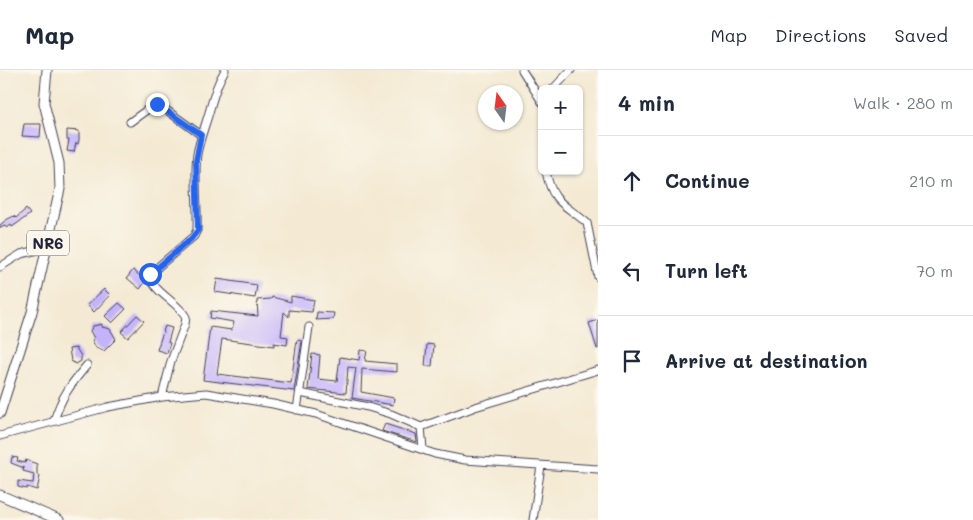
<!DOCTYPE html>
<meta charset="utf-8">
<style>
:root{--surface:#fff;--page:#f2f2f3;--text:#1f2937;--muted:#747a83;--line:#e0e1e3}
body{margin:0;font-family:Mali,sans-serif;background:var(--page);color:var(--text)}
.controls{position:absolute;right:15px;top:15px;display:grid;overflow:hidden;border-radius:8px;box-shadow:0 1px 4px #0004}
.controls button{width:45px;height:45px;display:grid;place-items:center;padding:0;border:0;border-bottom:1px solid var(--line);background:var(--surface);color:var(--text);font:25px sans-serif}
.compass{position:absolute;left:478px;top:15px;width:45px;height:45px;border-radius:50%;background:var(--surface);box-shadow:0 1px 4px #0004;rotate:346deg}
.stop{position:absolute;width:15px;height:15px;margin:-11px;border:4px solid #2563eb;border-radius:50%;background:#fff}
.stop.end{background:#2563eb;border-color:#fff;box-shadow:0 1px 5px #0008}
.list{margin:0;padding:0;list-style:none}
h2{display:flex;justify-content:space-between;align-items:center;height:65px;margin:0;padding:0 20px;font-size:21px}
h2 small{font-size:16px;font-weight:400;color:var(--muted)}
.list li{display:grid;grid-template-columns:32px 1fr auto;gap:15px;align-items:center;box-sizing:border-box;height:90px;padding:0 20px;border-top:1px solid var(--line)}
.list b{display:block;font-size:19px;white-space:nowrap}
.list em{font-size:16px;font-style:normal;color:var(--muted)}
.icon{flex:none;width:28px;height:28px;fill:none;stroke:currentColor;stroke-width:2;stroke-linecap:round;stroke-linejoin:round}
.map{position:relative;flex:none;width:598px;height:450px;overflow:hidden}
header{display:flex;align-items:center;gap:30px;box-sizing:border-box;height:70px;padding:0 25px;background:var(--surface);border-bottom:1px solid var(--line)}
header strong{font-size:24px}
nav{display:flex;gap:28px;margin-inline-start:auto;font-size:18px}
main{display:flex}
aside{flex:1;background:var(--surface)}
.map>svg:first-child{display:block}
</style>
<header>
<strong>Map</strong>
<nav><a>Map</a><a>Directions</a><a>Saved</a></nav>
</header>
<main>
<div class="map">
<svg width="598" height="450" viewBox="0 0 598 450">
<rect width="100%" height="100%" fill="#fbf7ec"/>
<filter id="ink" filterUnits="userSpaceOnUse"><feTurbulence type="fractalNoise" baseFrequency=".02" numOctaves="2"/><feDisplacementMap in="SourceGraphic" scale="10" xChannelSelector="R" yChannelSelector="G"/><feConvolveMatrix kernelMatrix="1 2 1 2 8 2 1 2 1" color-interpolation-filters="sRGB"/></filter>
<filter id="wash" filterUnits="userSpaceOnUse"><feTurbulence type="fractalNoise" baseFrequency=".0096" numOctaves="4" result="noise"/><feDisplacementMap in="SourceGraphic" scale="20" xChannelSelector="R" yChannelSelector="G"/><feGaussianBlur stdDeviation="1.12" result="paint"/><feColorMatrix in="noise" values="0 0 0 0 0 0 0 0 0 0 0 0 0 0 0 0 0 1.4 0 .05"/><feComposite in="paint" operator="in"/></filter>
<g filter="url(#wash)">
<rect width="100%" height="100%" fill="#f4ead4"/>
<g id="blocks">
<path fill="#c4b3fb" d="M 24,54 L 41,54 L 40,67 L 22,66 Z
M 67,60 L 79,61 L 79,70 L 78,74 L 76,73 L 74,82 L 67,81 L 69,70 L 67,70 Z
M 26,139 L 30,144 L 22,150 L 12,157 L 11,155 L 7,158 L 5,156 L 0,158 L 0,155 L 6,150 L 14,146 L 16,148 Z
M 133,200 L 146,211 L 140,219 L 127,208 Z
M 217,209 L 257,215 L 255,228 L 215,222 Z
M 104,219 L 110,225 L 94,242 L 87,235 Z
M 291,226 L 314,230 L 312,242 L 289,240 L 289,247 L 284,242 L 281,266 L 288,267 L 287,275 L 274,273 L 274,276 L 222,269 L 217,304 L 291,313 L 297,270 L 302,271 L 294,321 L 203,310 L 210,257 L 232,260 L 234,252 L 210,248 L 211,241 L 258,246 L 257,230 L 271,229 L 272,227 L 291,232 Z
M 119,233 L 126,239 L 112,253 L 105,246 Z
M 317,242 L 334,243 L 333,249 L 316,250 Z
M 137,245 L 144,251 L 128,268 L 121,262 Z
M 598,250 L 598,279 L 597,279 L 589,253 Z
M 102,254 L 102,257 L 110,259 L 116,269 L 104,281 L 96,278 L 92,270 L 94,268 L 90,261 L 93,256 Z
M 165,256 L 172,258 L 168,272 L 170,273 L 167,283 L 157,280 Z
M 427,274 L 434,275 L 432,296 L 425,296 Z
M 76,278 L 81,286 L 81,291 L 76,294 L 71,291 L 69,279 Z
M 360,280 L 367,281 L 365,291 L 397,294 L 397,302 L 362,299 L 361,322 L 394,328 L 393,335 L 352,328 L 356,298 L 348,297 L 346,323 L 308,319 L 312,284 L 320,285 L 318,309 L 337,311 L 340,287 L 359,290 Z
M 385,354 L 416,364 L 417,372 L 382,361 Z
M 12,387 L 18,388 L 17,391 L 25,393 L 26,390 L 37,394 L 37,405 L 40,406 L 37,420 L 27,417 L 27,419 L 18,417 L 18,411 L 33,413 L 34,404 L 23,401 L 24,398 L 11,393 Z"/>
</g>
</g>
<g filter="url(#ink)">
<use href="#blocks" fill-opacity="0" stroke="#424052" stroke-width="1"/>
<g fill="none" stroke-linecap="round" stroke-linejoin="round">
<defs>
<path id="minor" d="M 522,0 L 542,32
M 553,19 L 571,0
M 130,52 L 155,34 L 158,34 L 201,65
M 546,101 C 552,134 565,134 587,153 L 598,207
M 0,197 L 21,184 L 47,178
M 300,323 L 368,337 L 391,344 L 421,357 L 475,337 L 598,300
M 162,327 L 171,291 L 185,254 L 186,247 C 178,232 153,222 150,206 L 159,196 L 194,166 L 197,160 C 198,135 194,109 197,84 C 200,68 206,54 210,39 C 214,25 217,13 225,0
M 297,340 L 309,257
M 54,351 C 61,327 71,314 87,295
M 421,357 L 423,379
M 0,366 L 108,337 L 162,327 L 206,323 L 273,334 L 316,344 L 435,384 L 465,390 L 598,399
M 533,450 L 541,396"/>
<path id="major" d="M 0,343 L 32,242 L 60,119 L 59,93 L 44,33 L 47,0
M 0,425 L 59,450"/>
</defs>
<use href="#minor" stroke="#424052" stroke-width="9"/>
<use href="#major" stroke="#424052" stroke-width="11"/>
<use href="#minor" stroke="#fff" stroke-width="7"/>
<use href="#major" stroke="#fff" stroke-width="9"/>
</g>
</g>
<g fill="none" stroke-linecap="round" stroke-linejoin="round" filter="url(#ink)">
<path stroke="#2563eb" stroke-width="6" d="M 150,204 L 191,169 L 198,160 L 196,91 L 201,65 L 157,34"/>
</g>
<g text-anchor="middle" dominant-baseline="central" stroke-width="5" stroke-linejoin="round" paint-order="stroke">
<rect fill="#fbf7ec" stroke="#636270" stroke-width="1" x="27" y="160.5" width="42" height="25" rx="4"/>
<g font-size="15" font-weight="bold" fill="#22223b">
<text x="48" y="173">NR6</text>
</g>
</g>
</svg>
<div class="controls">
<button>+</button>
<button>−</button>
</div>
<svg class="compass" viewBox="-18 -18 36 36"><path d="M0-13l5 13h-10z" fill="#e53935"/><path d="M0 13l5-13h-10z" fill="#747a83"/></svg>
<div class="stop" style="left:150px;top:204px"></div>
<div class="stop end" style="left:157px;top:34px"></div>
</div>
<aside>
<h2>4 min<small>Walk · 280 m</small></h2>
<ul class="list">
<li><svg class="icon" aria-label="ahead" viewBox="0 0 24 24"><path d="M12 20V5M6 11l6-6 6 6"/></svg><div><b>Continue</b></div><em>210 m</em></li>
<li><svg class="icon" aria-label="left" viewBox="0 0 24 24"><path d="M17 20v-9H6M10 6l-5 5 5 5"/></svg><div><b>Turn left</b></div><em>70 m</em></li>
<li><svg class="icon" aria-label="arrive" viewBox="0 0 24 24"><path d="M6 21V4h12l-3 4 3 4H6"/></svg><div><b>Arrive at destination</b></div></li>
</ul>
</aside>
</main>
